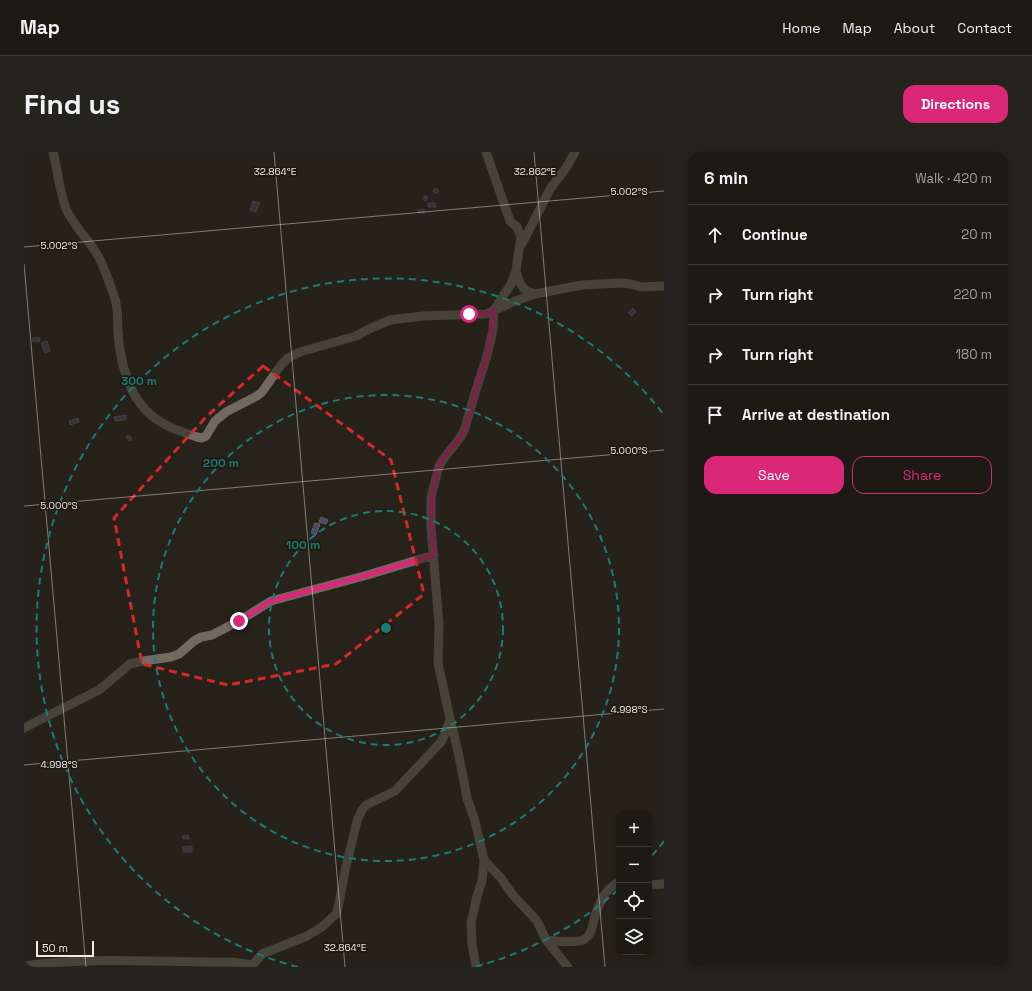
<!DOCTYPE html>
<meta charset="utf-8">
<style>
:root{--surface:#1d1a14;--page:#25231d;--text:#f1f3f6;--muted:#a0a1a0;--line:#3b3834;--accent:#db2777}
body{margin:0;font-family:"Space Grotesk",sans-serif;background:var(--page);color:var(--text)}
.controls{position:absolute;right:12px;bottom:12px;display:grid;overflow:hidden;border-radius:8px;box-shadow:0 2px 6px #0003}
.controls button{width:36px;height:36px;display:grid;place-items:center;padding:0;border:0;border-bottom:1px solid var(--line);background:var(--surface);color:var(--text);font:20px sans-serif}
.scale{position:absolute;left:12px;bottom:10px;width:58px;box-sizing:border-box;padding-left:4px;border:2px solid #efebe6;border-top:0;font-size:11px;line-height:14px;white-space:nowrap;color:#efebe6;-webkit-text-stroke:3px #1e1911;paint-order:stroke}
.stop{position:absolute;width:12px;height:12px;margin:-9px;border:3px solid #db2777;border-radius:50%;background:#fff}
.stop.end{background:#db2777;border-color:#fff;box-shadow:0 1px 4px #0008}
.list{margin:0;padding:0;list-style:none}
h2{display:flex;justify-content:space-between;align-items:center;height:52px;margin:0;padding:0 16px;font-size:17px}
h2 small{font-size:13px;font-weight:400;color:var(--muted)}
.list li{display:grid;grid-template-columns:26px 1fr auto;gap:12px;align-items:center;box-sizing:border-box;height:60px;padding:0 16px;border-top:1px solid var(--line)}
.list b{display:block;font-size:15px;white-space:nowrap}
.list em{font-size:13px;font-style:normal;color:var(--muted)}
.actions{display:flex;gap:8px;padding:12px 16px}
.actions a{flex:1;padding:9px 0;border:1px solid var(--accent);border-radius:12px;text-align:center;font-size:14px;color:var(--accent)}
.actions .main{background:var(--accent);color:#fff}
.icon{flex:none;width:22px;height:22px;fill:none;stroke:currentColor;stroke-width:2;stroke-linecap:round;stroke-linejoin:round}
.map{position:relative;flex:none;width:640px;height:815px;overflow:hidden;border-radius:12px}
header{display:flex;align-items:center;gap:24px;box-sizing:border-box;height:56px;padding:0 20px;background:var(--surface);border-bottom:1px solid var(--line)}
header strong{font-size:19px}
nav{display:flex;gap:22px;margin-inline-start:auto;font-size:14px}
.intro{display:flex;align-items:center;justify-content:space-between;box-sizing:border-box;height:96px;padding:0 24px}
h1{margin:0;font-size:28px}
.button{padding:10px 18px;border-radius:12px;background:var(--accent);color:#fff;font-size:14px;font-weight:700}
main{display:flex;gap:24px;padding:0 24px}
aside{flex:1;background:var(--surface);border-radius:12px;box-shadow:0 2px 6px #0003}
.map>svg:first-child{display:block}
</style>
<header>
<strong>Map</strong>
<nav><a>Home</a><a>Map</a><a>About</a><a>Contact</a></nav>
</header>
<div class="intro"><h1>Find us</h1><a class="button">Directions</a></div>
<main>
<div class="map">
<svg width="640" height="815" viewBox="0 0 640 815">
<rect width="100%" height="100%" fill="#27221a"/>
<path fill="#4b476c" stroke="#61616b" d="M 411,36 L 415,39 L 412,42 L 409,39 Z
M 400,44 L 403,44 L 403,49 L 400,49 Z
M 229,49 L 236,51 L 232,60 L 226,58 Z
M 404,51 L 411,51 L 412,55 L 404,55 Z
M 400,57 L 400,61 L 394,61 L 394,58 Z
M 609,156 L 612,160 L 608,164 L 604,161 Z
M 9,186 L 16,186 L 15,190 L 8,189 Z
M 23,189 L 26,199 L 21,201 L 17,191 Z
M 102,263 L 102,268 L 91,269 L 90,265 Z
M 54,266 L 55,270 L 46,273 L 45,269 Z
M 104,283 L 108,286 L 106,289 L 102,286 Z
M 297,365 L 304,368 L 302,372 L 295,370 Z
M 291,371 L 296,372 L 292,383 L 287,381 Z
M 164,683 L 165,687 L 159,687 L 159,684 Z
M 168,694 L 168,700 L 159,700 L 159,695 Z"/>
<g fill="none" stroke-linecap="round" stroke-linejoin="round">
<path stroke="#706a60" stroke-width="9" d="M 29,0 C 34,19 35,40 43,59 C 51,75 64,87 73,102 C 79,112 86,132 90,144 C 95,156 93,168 94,180 C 95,201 101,228 113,247 C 128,270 148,277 173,285 L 178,286 L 182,284 L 191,269 L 202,260 L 233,244 L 238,240 L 257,213 L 264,206 L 276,200 L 332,184 L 345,177 L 366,168 L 399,164 L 462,162 L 494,148 L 511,142 L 558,133 L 596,131 L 607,132 L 617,135 L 640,134
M 498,92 L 526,37 L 542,16 L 551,0
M 492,119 C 496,132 497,138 511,142
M 0,576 L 75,538 L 106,512 L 119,509 L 147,505 L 155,502 L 170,489 L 177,485 L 188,483 L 215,469 L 247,449 L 340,424 L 410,403
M 460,708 L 477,726 L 488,742 L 513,769 L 522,788 L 544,815
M 625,733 L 640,732
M 522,788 C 531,789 551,791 559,788 C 570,782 568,770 572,761 C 577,747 582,737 595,730
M 0,814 C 68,804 138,811 207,810 L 229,813
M 227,815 L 238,802 L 283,784 L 298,775 L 312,762 L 314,756 L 321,719 L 333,669 L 338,658 L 342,653 L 371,639 L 417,590 L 421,582 L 426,567
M 452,815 L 448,792 L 447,771 L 453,744 L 458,729 L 460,708 L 451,669 L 443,646 L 435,604 L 426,567 L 414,511 L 415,473 L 407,375 L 407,345 L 415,314 L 420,306 L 436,286 L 440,279 L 451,241 L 463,204 L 469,178 L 470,158 L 487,132 L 492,119 L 497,85 L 493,75 L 486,69 L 462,0"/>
</g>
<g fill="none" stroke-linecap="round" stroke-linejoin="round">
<path stroke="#db2777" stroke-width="5" d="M 215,469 L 247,449 L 340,424 L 410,403 C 407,373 405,345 414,316 C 418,302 432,294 439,281 C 445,269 447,254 451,241 C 454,228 460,216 463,203 C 467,188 469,173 470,158 L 462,162 L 445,162"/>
</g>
<path d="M0 0H640V815H0ZM 239,214 L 367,308 L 400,442 L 312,512 L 204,533 L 118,512 L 90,366 L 182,265 Z" fill="#27221a" fill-opacity=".55" fill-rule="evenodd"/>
<path fill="none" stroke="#d62828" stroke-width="3" stroke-dasharray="8 5" stroke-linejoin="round" d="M 239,214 L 367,308 L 400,442 L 312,512 L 204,533 L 118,512 L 90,366 L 182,265 Z"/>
<path fill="none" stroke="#efebe6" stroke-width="1" stroke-opacity="0.45" d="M 250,0 L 321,815M 510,0 L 581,815M 0,95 L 640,39M 0,112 L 62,815M 0,354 L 640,298M 0,613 L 640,557"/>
<g fill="none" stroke="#1a7c74" stroke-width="2" stroke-dasharray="7 5">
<circle cx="362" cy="476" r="117"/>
<circle cx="362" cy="476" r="233"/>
<path d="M640 689A350 350 0 0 1 626 706M594 738A350 350 0 0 1 450 815M274 815A350 350 0 1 1 640 263"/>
</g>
<g font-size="10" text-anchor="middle" fill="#efebe6" stroke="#1e1911" stroke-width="3.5" stroke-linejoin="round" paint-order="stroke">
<text x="251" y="23">32.864°E</text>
<text x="511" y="23">32.862°E</text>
<text x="605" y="43">5.002°S</text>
<text x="35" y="97">5.002°S</text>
<text x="605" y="302">5.000°S</text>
<text x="35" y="357">5.000°S</text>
<text x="605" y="561">4.998°S</text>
<text x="35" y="616">4.998°S</text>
<text x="321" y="799">32.864°E</text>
</g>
<circle cx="362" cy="476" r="6" fill="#1a7c74" stroke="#1e1911" stroke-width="2"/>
<g font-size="12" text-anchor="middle" font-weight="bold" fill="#1a7c74" stroke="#1e1911" stroke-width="3.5" stroke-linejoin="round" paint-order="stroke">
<text x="115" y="233">300 m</text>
<text x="197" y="315">200 m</text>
<text x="279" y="397">100 m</text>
</g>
</svg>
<div class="controls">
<button>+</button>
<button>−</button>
<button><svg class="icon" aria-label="locate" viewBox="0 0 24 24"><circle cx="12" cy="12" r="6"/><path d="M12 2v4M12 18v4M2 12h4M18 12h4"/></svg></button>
<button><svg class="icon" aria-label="layers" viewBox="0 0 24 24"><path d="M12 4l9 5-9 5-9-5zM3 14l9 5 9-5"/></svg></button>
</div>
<div class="scale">50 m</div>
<div class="stop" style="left:445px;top:162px"></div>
<div class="stop end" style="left:215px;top:469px"></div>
</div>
<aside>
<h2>6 min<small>Walk · 420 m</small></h2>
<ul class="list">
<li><svg class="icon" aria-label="ahead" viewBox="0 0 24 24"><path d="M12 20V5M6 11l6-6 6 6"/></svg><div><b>Continue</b></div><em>20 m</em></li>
<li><svg class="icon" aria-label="right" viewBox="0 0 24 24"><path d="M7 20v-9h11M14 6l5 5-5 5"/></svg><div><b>Turn right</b></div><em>220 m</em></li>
<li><svg class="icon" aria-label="right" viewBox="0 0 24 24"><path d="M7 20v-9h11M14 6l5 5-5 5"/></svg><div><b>Turn right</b></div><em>180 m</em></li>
<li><svg class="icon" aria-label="arrive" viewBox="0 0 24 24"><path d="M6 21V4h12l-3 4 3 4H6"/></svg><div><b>Arrive at destination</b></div></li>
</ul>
<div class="actions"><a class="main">Save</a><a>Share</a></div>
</aside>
</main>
